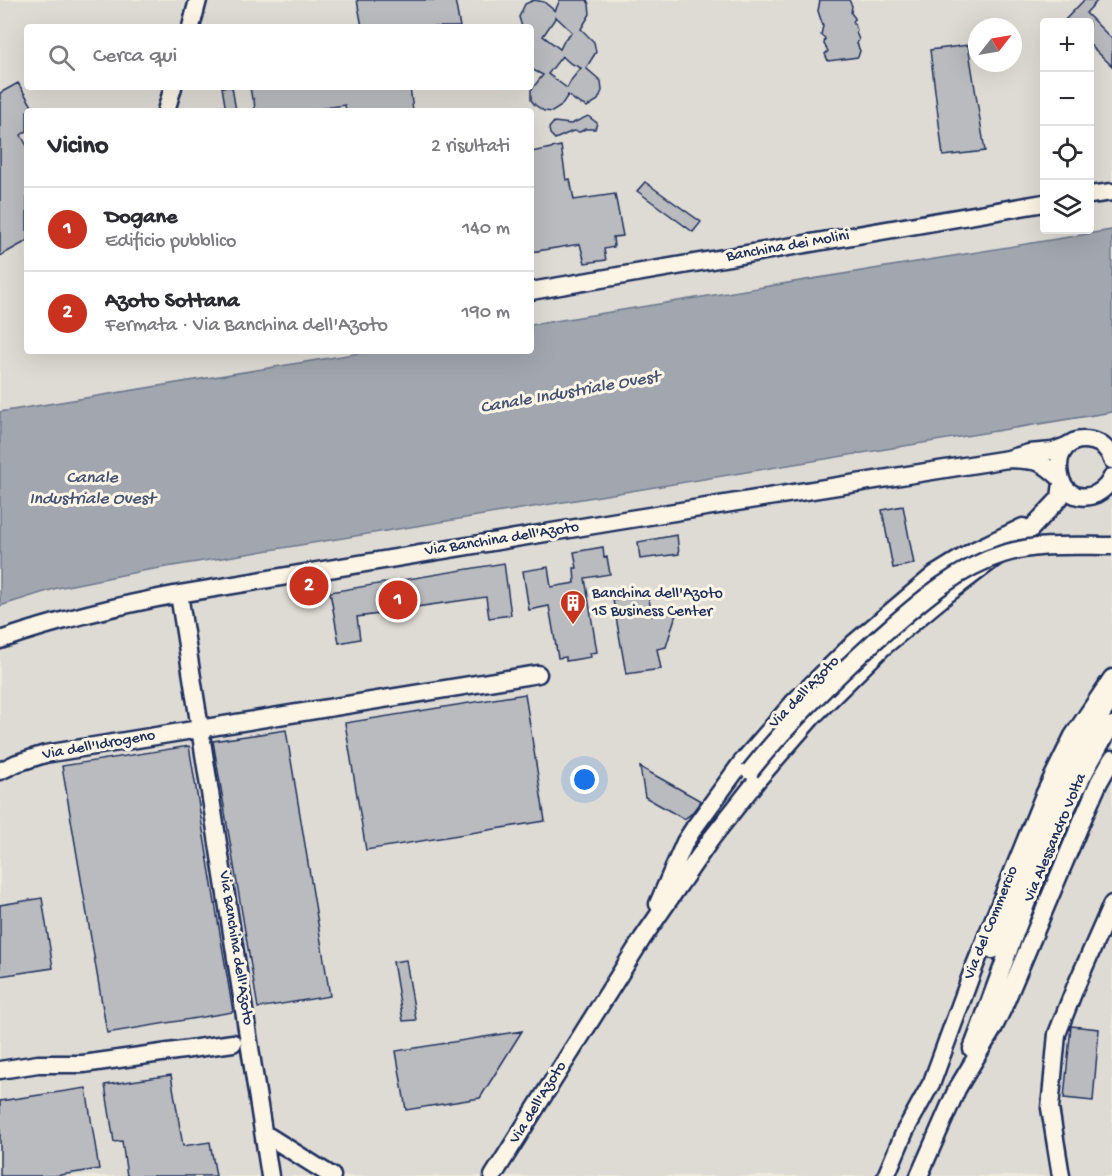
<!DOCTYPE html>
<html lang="it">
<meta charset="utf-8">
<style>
:root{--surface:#fff;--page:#f2f2f3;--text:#2b2b33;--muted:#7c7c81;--line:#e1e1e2;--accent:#c8321e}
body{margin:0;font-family:"Gochi Hand",sans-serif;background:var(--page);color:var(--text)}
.controls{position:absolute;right:18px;top:18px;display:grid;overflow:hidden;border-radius:6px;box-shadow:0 6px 24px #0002}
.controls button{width:54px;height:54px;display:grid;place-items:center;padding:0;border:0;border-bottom:2px solid var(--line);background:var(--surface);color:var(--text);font:30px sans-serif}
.compass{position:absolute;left:968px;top:18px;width:54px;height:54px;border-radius:50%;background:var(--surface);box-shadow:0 6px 24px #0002;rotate:59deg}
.you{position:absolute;left:585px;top:780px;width:21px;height:21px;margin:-15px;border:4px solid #fff;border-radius:50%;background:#1a73e8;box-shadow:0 0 0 9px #1a73e833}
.badge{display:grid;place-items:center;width:39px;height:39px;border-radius:50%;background:var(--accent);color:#fff;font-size:20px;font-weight:700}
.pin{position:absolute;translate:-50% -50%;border:3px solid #fff;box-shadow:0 2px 6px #0006}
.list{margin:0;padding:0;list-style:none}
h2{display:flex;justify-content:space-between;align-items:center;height:78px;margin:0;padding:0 24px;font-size:26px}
h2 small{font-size:20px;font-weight:400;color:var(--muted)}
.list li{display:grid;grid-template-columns:39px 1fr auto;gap:18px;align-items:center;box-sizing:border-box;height:84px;padding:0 24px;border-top:2px solid var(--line)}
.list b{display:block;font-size:22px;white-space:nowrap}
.list p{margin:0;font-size:20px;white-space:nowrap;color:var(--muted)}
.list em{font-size:20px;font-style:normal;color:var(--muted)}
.icon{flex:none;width:33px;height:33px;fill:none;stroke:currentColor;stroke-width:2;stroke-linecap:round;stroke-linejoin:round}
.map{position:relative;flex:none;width:1112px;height:1176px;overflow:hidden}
.search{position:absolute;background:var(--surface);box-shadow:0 6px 24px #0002;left:24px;top:24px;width:510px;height:66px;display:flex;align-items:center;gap:15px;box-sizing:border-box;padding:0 21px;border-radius:6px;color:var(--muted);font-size:22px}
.panel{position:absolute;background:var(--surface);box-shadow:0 6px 24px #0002;left:24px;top:108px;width:510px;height:246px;border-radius:6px}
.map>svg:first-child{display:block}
</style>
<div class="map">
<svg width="1112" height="1176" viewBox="0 0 1112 1176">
<rect width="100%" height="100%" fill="#eee9dd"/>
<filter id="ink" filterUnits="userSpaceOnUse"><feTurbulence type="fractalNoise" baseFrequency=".0167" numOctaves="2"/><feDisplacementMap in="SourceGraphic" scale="12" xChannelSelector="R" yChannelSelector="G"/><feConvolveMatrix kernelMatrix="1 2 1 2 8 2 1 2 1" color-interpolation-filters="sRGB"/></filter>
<g filter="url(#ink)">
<path fill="#dedbd4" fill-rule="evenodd" d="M 0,0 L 1112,0 L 1112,230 L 531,325 L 531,111 L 27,111 L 27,351 L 372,351 L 0,412 ZM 1044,22 L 1090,22 L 1090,230 L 1044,230 ZM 27,27 L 531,27 L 531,87 L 27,87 ZM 977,27 L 1013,27 L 1013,63 L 977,63 Z
M 1112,412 L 1112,1176 L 0,1176 L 0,606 L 57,588 L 142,571 Z"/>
<path fill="#a2a7af" stroke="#6c778f" stroke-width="1.5" d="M 1112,230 L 1112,412 L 142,571 L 57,588 L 0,606 L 0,412 L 372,351 L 531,351 L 531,325 Z"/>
<path fill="#babbbe" stroke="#1b2f5e" stroke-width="1.5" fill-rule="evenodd" d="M 357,0 L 455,0 L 460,27 L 362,27 Z
M 534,0 L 544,2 L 555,11 L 560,0 L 587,0 L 589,4 L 590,14 L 581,29 L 594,42 L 596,52 L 586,68 L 601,81 L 602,91 L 598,100 L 587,107 L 577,102 L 568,95 L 560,107 L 552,112 L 544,111 L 535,105 L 531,100 L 531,90 L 543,75 L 531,69 L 531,27 L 522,27 L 519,17 L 525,4 ZM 556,17 L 572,32 L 565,39 L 560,49 L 543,36 ZM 562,56 L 570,63 L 581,68 L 572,79 L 567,88 L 548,74 Z
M 820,0 L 849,0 L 852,6 L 851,13 L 855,18 L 853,22 L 857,30 L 856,32 L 859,40 L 857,43 L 860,51 L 858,57 L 828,61 L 825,54 L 828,51 L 824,44 L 825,38 L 821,35 L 823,26 L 818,11 Z
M 1084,0 L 1098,0 L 1086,13 L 1112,39 L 1112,66 L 1089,44 L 1089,22 L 1063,22 Z
M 968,45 L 985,151 L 943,156 L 930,50 Z
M 18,83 L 35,111 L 27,111 L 27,131 L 21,135 L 27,146 L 27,241 L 0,256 L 0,93 Z
M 222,87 L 232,87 L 236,111 L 226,111 Z
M 250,87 L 410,87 L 413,111 L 346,111 L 345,105 L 303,111 L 255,111 L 254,99 L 252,99 Z
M 588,116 L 597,123 L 595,129 L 585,129 L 580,132 L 573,131 L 555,139 L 550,134 L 549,128 L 554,122 L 571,124 Z
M 561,146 L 566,180 L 570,179 L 574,200 L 615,194 L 623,236 L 613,237 L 614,247 L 604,249 L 606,260 L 585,263 L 580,244 L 531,252 L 531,152 Z
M 645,182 L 701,222 L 693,232 L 637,191 Z
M 903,506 L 914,564 L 893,568 L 882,510 Z
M 677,535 L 679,554 L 640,559 L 638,542 Z
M 603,547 L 604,558 L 607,557 L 610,574 L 585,578 L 597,652 L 590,653 L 591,657 L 566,661 L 566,657 L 558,658 L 549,606 L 529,610 L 523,571 L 548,567 L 551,587 L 575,583 L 574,568 L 577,568 L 574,552 Z
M 504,563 L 511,615 L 489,618 L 486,597 L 409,608 L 409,610 L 357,617 L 360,639 L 339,643 L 330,592 Z
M 648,594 L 652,616 L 677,611 L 666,647 L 657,649 L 661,669 L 626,674 L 613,600 Z
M 525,694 L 545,821 L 366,850 L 345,723 Z
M 286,730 L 330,996 L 258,1008 L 213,741 Z
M 189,746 L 233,1012 L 107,1033 L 62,766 Z
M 640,767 L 701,801 L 691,814 L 684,819 L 645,797 Z
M 42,898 L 53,968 L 0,976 L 0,905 Z
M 406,960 L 416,1020 L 403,1021 L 393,962 Z
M 1071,1026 L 1099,1029 L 1093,1101 L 1064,1098 Z
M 522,1031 L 480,1098 L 406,1110 L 396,1051 Z
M 171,1075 L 183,1146 L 210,1142 L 216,1176 L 127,1176 L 122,1141 L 114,1142 L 105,1085 Z
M 86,1088 L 99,1169 L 54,1176 L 0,1176 L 0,1101 Z"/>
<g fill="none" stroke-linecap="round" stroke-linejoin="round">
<defs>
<path id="minor" d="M 191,27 L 198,0
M 166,111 L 173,87
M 1090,195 L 1112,192
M 531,291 L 1044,203
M 1112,460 C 1109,450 1102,443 1092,441 C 1044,430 1051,512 1096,494 C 1104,490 1109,484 1112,477
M 1060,478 C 1040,459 1035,460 1008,459 L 1029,453 L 1053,451 L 1069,445
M 179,594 L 270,1176
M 0,640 C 59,620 119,605 179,594 L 618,521 L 1008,459
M 0,771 L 17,763 L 45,754 L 538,674
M 658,904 L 685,842 L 694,828 L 742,762 L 794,702 L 854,643 L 934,575 L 973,551 L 1023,527
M 993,950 C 1027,865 1057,774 1112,699
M 972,1049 C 1014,940 1049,824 1112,725
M 0,1070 L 38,1064 L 83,1064 L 233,1043
M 265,1134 L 332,1176
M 493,1176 L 642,939 L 711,839 L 759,778 L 813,716 L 882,648 L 946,595 L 1025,535 L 1060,498 L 1062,483
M 886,1176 L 905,1131 L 932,1082 L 973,970 L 1044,795 L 1073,736 L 1112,678
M 919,1176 L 957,1089 L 993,1029 L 1003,1008 L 1081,823 L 1099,782 L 1112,759
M 1061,1176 L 1050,1108 L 1057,1034 L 1075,988 L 1112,904"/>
</defs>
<use href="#minor" stroke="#1b2f5e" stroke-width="21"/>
<use href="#minor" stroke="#fcf5e5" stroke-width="16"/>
<defs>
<path id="minor-bridge" d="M 750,771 C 788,723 831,681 876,640 C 914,607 954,569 1003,554 C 1038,543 1076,546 1112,546"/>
</defs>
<use href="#minor-bridge" stroke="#1b2f5e" stroke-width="21" stroke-linecap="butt"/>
<use href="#minor-bridge" stroke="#fcf5e5" stroke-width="16"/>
</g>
</g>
<defs>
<symbol id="building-pin" viewBox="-11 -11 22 30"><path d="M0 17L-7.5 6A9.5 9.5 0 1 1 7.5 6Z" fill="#c8321e" stroke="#fcf5e5"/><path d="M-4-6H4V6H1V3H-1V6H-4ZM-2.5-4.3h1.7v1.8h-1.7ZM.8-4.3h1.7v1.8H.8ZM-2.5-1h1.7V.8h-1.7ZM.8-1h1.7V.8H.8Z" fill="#fff"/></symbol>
</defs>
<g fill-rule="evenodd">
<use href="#building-pin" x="558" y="588" width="30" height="40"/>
</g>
<g text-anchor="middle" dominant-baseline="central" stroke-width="6" stroke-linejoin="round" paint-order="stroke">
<g font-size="16" fill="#1b2f5e" stroke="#fcf5e5">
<text transform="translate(788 247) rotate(-10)">Banchina dei Molini</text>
<text transform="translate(502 540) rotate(-9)">Via Banchina dell'Azoto</text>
<text transform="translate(805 693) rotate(-46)">Via dell'Azoto</text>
<text transform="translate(99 746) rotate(-10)">Via dell'Idrogeno</text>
<text transform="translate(1056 838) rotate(-67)">Via Alessandro Volta</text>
<text transform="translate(992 923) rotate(-68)">Via del Commercio</text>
<text transform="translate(235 948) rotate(81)">Via Banchina dell'Azoto</text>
<text transform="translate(539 1103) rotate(-58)">Via dell'Azoto</text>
</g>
<g font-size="16" fill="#1b2f5e" stroke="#fcf5e5" text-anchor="start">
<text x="592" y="594">Banchina dell'Azoto<tspan x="592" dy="18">15 Business Center</tspan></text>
</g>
<g font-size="18" font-style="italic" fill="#445376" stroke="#fcf5e5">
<text transform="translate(570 393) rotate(-10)">Canale Industriale Ovest</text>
<text x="92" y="478">Canale<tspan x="92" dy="21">Industriale Ovest</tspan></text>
</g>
</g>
</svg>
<div class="controls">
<button>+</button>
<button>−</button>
<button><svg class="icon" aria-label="locate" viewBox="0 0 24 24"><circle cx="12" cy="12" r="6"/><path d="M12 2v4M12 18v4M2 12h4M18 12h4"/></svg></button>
<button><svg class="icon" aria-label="layers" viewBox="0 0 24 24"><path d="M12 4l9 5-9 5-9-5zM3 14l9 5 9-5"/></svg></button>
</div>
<svg class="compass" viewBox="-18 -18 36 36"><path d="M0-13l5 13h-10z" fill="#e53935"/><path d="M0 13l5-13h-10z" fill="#7c7c81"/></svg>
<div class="you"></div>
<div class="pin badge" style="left:398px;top:600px">1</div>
<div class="pin badge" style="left:309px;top:586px">2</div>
<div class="search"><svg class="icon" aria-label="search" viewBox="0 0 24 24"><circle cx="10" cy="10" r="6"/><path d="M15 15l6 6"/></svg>Cerca qui</div>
<section class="panel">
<h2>Vicino<small>2 risultati</small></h2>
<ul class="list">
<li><span class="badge">1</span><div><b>Dogane</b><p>Edificio pubblico</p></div><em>140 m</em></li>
<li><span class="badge">2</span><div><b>Azoto Sottana</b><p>Fermata · Via Banchina dell'Azoto</p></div><em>190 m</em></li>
</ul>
</section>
</div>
